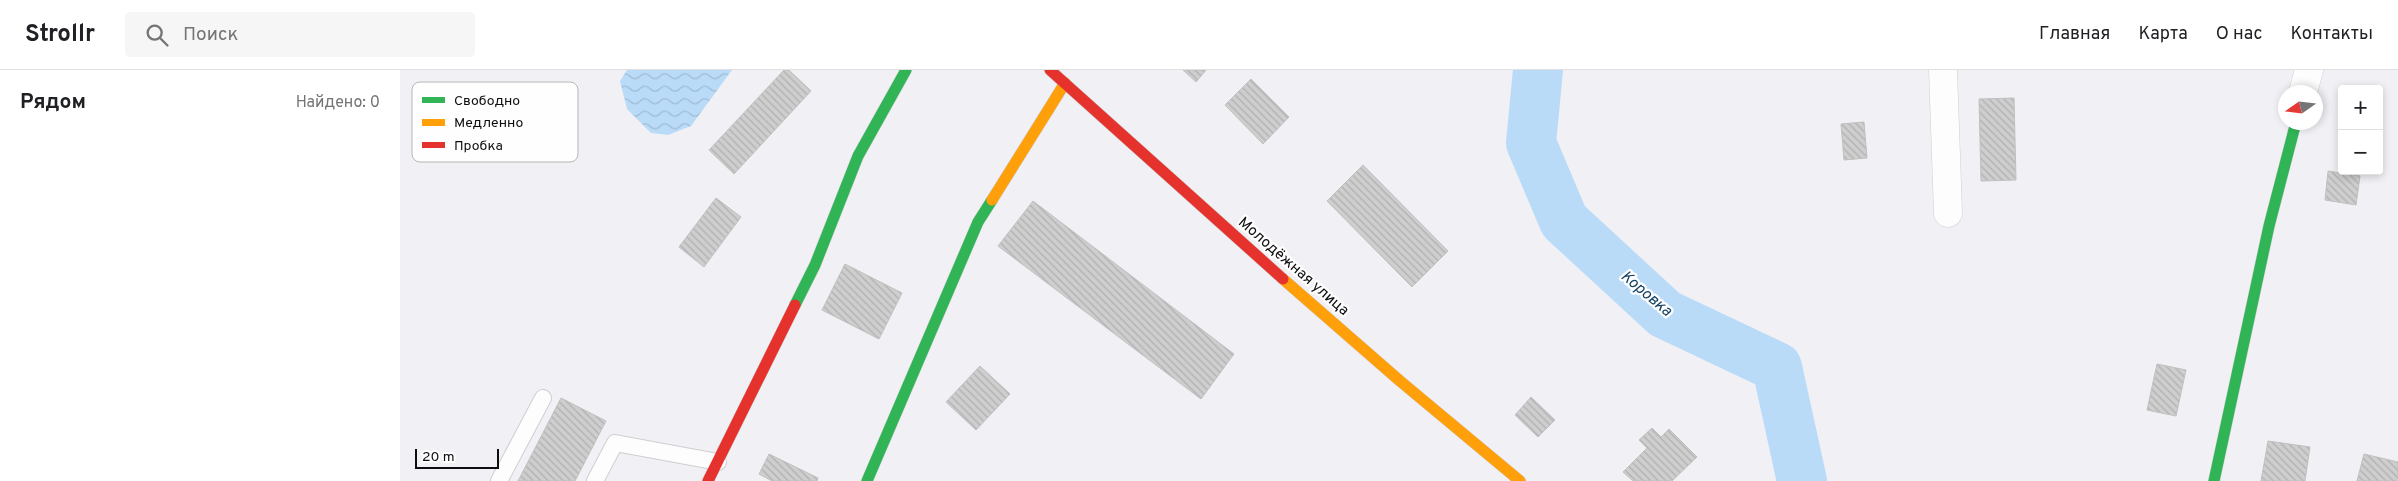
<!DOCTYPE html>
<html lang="ru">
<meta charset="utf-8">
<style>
:root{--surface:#fff;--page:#f6f6f6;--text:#202124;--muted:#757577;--line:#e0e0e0}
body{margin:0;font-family:Overpass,sans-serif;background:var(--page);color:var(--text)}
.controls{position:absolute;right:15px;top:15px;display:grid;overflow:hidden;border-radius:5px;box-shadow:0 2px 8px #0003}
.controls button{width:45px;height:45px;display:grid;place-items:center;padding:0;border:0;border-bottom:1px solid var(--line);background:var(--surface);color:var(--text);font:25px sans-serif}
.compass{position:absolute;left:1878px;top:15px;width:45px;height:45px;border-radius:50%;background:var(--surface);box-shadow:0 2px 8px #0003;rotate:256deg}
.scale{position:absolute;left:15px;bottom:12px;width:84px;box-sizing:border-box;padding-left:5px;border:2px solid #0e0e10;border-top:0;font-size:14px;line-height:18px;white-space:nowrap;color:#0e0e10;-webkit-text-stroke:4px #fefeff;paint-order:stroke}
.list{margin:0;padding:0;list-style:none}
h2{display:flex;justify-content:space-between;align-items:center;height:65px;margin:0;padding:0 20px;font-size:21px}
h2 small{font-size:16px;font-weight:400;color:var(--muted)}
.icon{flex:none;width:28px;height:28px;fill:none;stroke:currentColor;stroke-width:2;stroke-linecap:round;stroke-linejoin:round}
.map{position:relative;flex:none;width:1998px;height:411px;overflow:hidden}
header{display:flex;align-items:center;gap:30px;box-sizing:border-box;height:70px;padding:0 25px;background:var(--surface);border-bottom:1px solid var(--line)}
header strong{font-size:24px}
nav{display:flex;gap:28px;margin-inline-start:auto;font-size:18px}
.search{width:350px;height:45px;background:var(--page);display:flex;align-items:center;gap:12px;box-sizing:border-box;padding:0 18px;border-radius:5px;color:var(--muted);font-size:19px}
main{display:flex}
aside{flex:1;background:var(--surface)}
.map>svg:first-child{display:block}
</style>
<header>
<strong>Strollr</strong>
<div class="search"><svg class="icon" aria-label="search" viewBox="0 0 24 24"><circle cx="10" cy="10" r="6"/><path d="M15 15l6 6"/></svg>Поиск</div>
<nav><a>Главная</a><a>Карта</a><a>О нас</a><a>Контакты</a></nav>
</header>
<main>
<aside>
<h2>Рядом<small>Найдено: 0</small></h2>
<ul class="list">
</ul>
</aside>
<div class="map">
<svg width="1998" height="411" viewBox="0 0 1998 411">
<defs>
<pattern id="water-waves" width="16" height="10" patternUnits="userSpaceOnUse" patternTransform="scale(1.25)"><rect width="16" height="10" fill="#badbf8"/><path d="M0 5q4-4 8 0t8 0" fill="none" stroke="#9fbbd4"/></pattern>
<pattern id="building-back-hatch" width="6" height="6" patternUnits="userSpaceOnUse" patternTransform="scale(1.25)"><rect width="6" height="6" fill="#cecece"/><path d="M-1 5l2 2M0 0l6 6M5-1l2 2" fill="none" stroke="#b0b0b0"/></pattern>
</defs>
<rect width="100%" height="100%" fill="#f1f1f5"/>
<path fill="url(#water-waves)" d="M 227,0 L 332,0 L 291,56 L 268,65 L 251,63 L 227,39 L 220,11 Z"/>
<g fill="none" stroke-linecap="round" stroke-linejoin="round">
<path stroke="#badbf8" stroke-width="50" d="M 1138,0 L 1131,73 L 1164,151 L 1265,244 L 1377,297 L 1402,411"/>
</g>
<path fill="url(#building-back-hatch)" stroke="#c0c0c0" d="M 384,0 L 389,0 L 411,21 L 334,104 L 309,80 Z
M 783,0 L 806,0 L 796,12 Z
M 851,9 L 889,47 L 863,74 L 825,35 Z
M 1614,28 L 1616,110 L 1581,111 L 1579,29 Z
M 1464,52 L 1467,88 L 1444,90 L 1441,54 Z
M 963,95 L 1048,181 L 1012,217 L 927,131 Z
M 1928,101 L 1960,106 L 1956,135 L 1925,130 Z
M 316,128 L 341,147 L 304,197 L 279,177 Z
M 633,131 L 834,284 L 801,329 L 598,176 Z
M 445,194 L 502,223 L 479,269 L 422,240 Z
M 1757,294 L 1786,300 L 1776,346 L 1747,340 Z
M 580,296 L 610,324 L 576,360 L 546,332 Z
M 1131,327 L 1155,350 L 1138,367 L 1115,345 Z
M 161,328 L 206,351 L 175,411 L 118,411 Z
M 1252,358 L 1261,367 L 1269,359 L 1297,387 L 1272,411 L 1233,411 L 1223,402 L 1247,378 L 1239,370 Z
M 1868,371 L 1910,377 L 1905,411 L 1861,411 Z
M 369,384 L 418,408 L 417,411 L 372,411 L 359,404 Z
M 1964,384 L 1998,392 L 1998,411 L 1957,411 Z"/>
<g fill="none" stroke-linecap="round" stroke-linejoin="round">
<defs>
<path id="lane" d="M 99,411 L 143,328
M 195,411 L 215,373 L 318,392"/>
<path id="street" d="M 1543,0 L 1548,143
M 1903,22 L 1909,0"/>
<path id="fast" d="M 395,235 L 415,195 L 458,86 L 506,0
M 467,411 L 578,152 L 592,130
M 1814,411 L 1869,156 L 1896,52"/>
<path id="slow" d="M 592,130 L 665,13
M 883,209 L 1000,311 L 1120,411"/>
<path id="jam" d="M 650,0 L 883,209
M 308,411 L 395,235"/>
</defs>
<use href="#lane" stroke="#cfcfd2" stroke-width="18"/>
<use href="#street" stroke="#cfcfd2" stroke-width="29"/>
<use href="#fast" stroke="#cfcfd2" stroke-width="12"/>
<use href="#slow" stroke="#cfcfd2" stroke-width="12"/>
<use href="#jam" stroke="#cfcfd2" stroke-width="12"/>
<use href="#lane" stroke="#fdfdfe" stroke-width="16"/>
<use href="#street" stroke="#fdfdfe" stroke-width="28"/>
<use href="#fast" stroke="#30b455" stroke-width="11"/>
<use href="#slow" stroke="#ff9f0a" stroke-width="11"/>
<use href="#jam" stroke="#e5322d" stroke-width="11"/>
</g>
<g text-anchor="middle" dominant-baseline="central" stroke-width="4.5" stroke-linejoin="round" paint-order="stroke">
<g font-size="15" fill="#0e0e10" stroke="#fefeff">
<text transform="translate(893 197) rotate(41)">Молодёжная улица</text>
</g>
<g font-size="16" font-style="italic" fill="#144262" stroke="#fefeff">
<text transform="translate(1246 224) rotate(40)">Коровка</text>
</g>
</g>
<rect x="12" y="12" width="166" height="80" rx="8" fill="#fefeff" stroke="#b6b6b7" stroke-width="1"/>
<rect x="22" y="27" width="23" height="6" fill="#30b455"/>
<rect x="22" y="49" width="23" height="7" fill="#ff9f0a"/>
<rect x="22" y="72" width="23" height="6" fill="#e5322d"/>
<g font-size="14" fill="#0e0e10">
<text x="54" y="35">Свободно</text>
<text x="54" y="57">Медленно</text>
<text x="54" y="80">Пробка</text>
</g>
</svg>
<div class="controls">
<button>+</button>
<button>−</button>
</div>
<svg class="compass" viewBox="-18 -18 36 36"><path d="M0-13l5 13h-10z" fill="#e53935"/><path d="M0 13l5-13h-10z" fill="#757577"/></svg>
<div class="scale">20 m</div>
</div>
</main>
